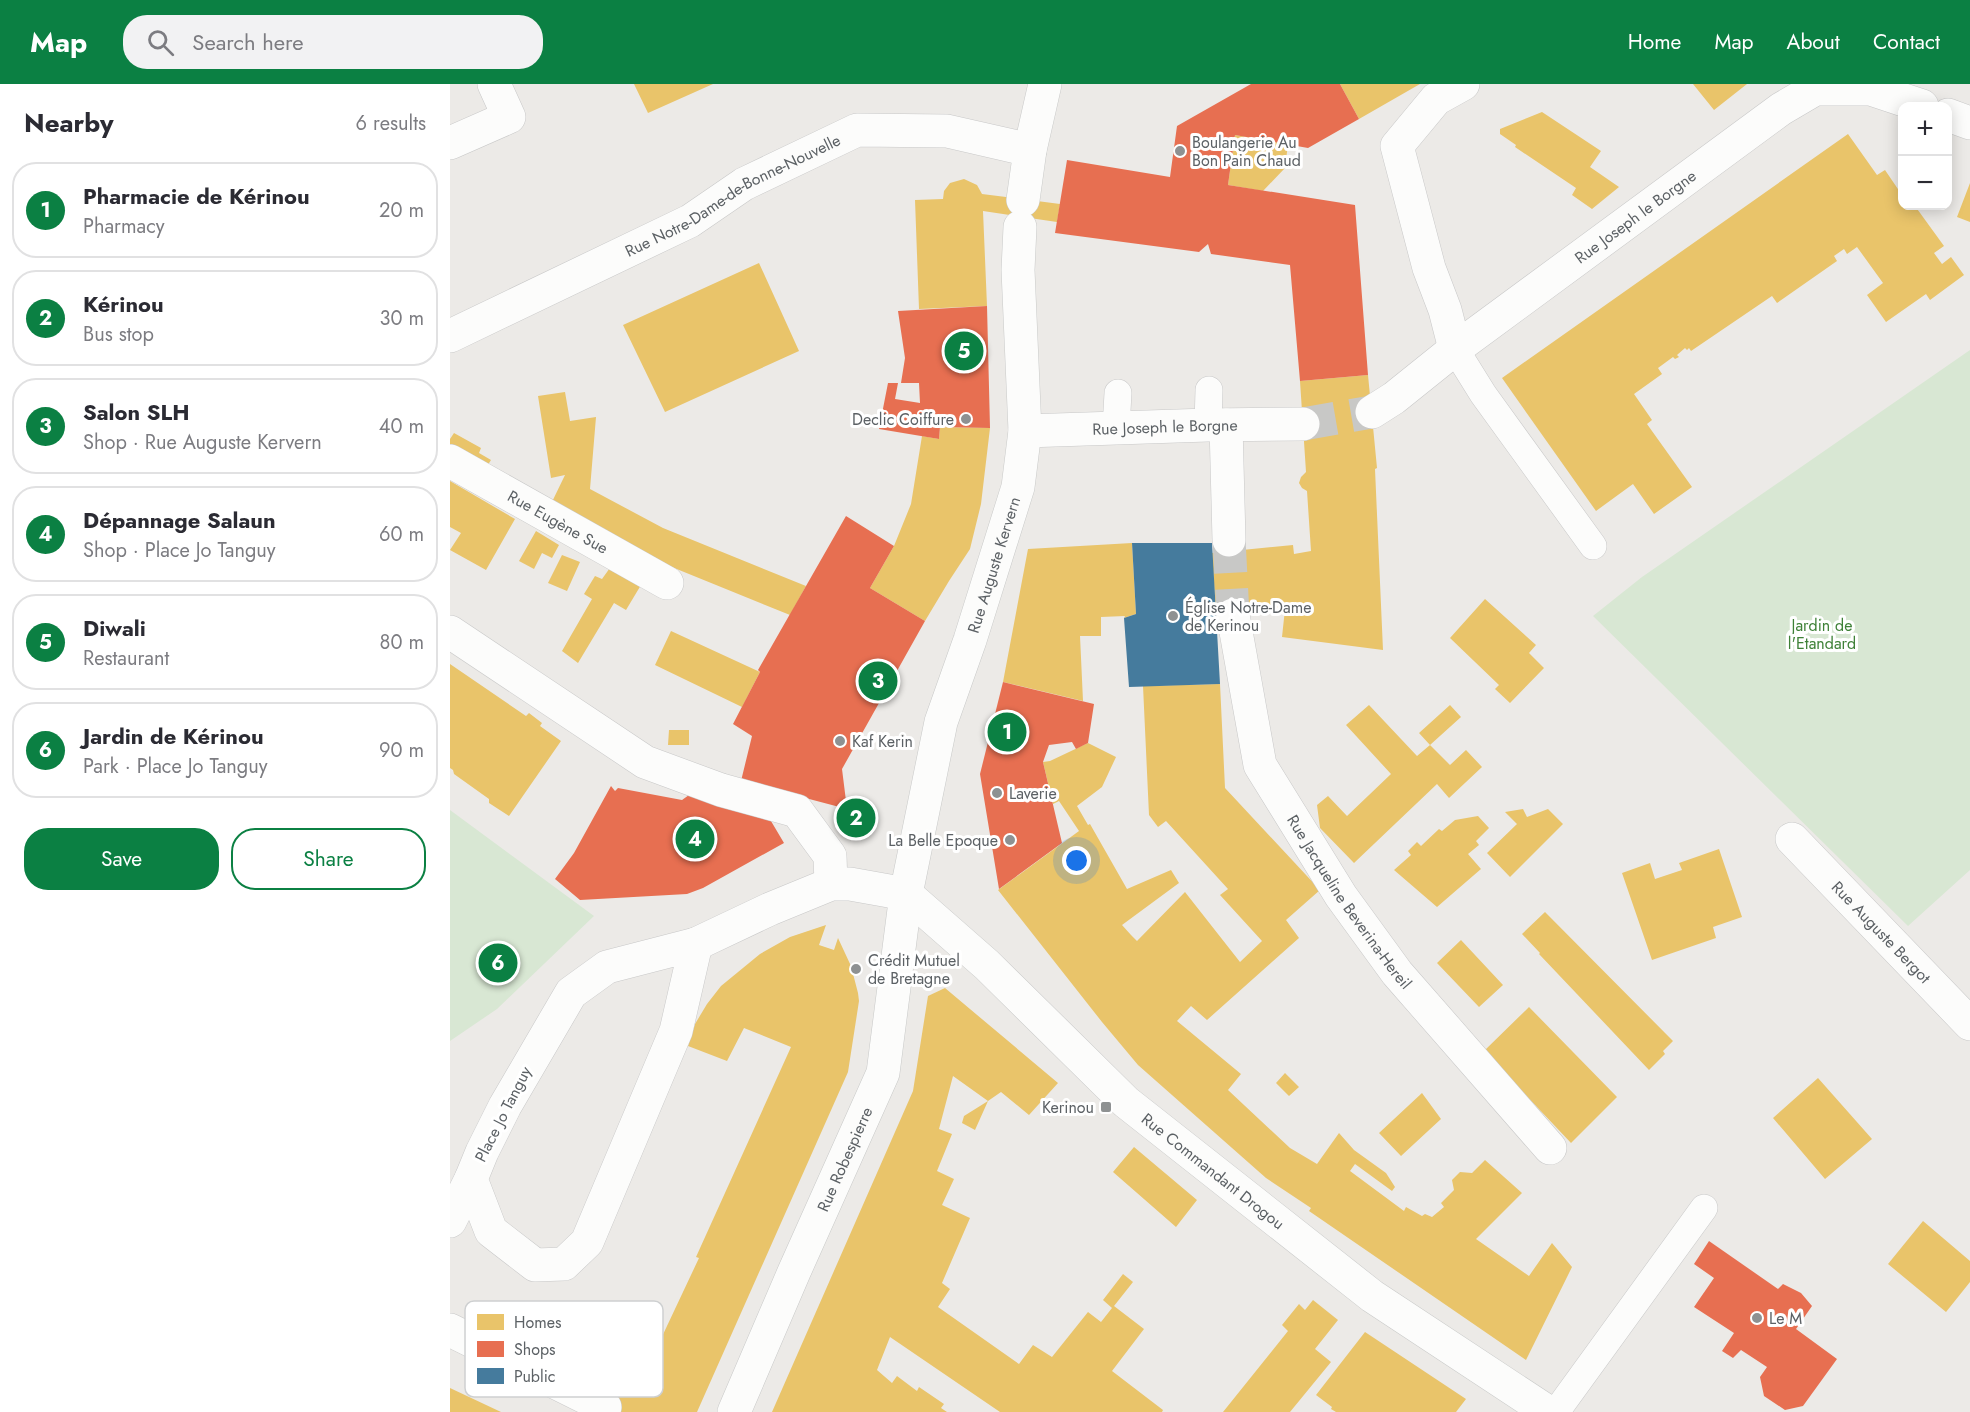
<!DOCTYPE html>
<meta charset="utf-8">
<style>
:root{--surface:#fff;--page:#f2f2f3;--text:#2b2b33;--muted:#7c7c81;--line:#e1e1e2;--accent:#0b8043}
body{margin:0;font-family:Jost,sans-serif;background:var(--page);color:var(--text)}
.controls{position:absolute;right:18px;top:18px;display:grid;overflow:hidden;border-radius:12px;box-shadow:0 3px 15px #0003}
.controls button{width:54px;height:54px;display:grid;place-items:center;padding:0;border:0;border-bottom:2px solid var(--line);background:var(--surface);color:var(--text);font:30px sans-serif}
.you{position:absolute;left:627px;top:777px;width:21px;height:21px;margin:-15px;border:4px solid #fff;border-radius:50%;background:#1a73e8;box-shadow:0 0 0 9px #1a73e833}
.badge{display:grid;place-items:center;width:39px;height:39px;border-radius:50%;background:var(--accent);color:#fff;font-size:20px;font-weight:700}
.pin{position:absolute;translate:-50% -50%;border:3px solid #fff;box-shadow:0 2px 6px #0006}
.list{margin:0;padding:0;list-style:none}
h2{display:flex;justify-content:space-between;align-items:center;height:78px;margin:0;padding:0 24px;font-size:26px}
h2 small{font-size:20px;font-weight:400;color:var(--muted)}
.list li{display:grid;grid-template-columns:39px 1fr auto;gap:18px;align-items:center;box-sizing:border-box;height:96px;margin:0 12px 12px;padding:0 12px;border:2px solid var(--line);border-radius:24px}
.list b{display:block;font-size:22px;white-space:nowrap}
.list p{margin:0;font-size:20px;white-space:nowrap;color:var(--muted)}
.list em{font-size:20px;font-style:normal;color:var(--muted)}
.actions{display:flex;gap:12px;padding:18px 24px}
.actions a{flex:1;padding:14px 0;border:2px solid var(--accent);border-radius:24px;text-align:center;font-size:21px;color:var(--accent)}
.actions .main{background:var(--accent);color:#fff}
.icon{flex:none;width:33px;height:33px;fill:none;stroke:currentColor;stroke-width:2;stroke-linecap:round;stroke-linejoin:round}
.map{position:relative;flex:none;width:1520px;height:1328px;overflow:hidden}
header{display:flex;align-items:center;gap:36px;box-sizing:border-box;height:84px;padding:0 30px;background:var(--accent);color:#fff}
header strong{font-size:28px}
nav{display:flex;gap:33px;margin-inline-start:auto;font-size:21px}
.search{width:420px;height:54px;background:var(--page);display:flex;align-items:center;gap:15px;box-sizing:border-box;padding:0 21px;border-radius:24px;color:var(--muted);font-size:22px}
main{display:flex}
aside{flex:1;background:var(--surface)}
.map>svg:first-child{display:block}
</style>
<header>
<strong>Map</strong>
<div class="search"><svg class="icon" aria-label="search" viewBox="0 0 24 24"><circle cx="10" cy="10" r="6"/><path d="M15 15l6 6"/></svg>Search here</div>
<nav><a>Home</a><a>Map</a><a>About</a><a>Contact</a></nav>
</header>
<main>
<aside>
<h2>Nearby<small>6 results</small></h2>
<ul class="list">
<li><span class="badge">1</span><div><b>Pharmacie de Kérinou</b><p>Pharmacy</p></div><em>20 m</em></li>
<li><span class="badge">2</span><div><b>Kérinou</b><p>Bus stop</p></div><em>30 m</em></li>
<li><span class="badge">3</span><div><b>Salon SLH</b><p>Shop · Rue Auguste Kervern</p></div><em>40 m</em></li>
<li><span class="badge">4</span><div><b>Dépannage Salaun</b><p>Shop · Place Jo Tanguy</p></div><em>60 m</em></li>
<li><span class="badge">5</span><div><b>Diwali</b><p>Restaurant</p></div><em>80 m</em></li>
<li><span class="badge">6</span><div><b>Jardin de Kérinou</b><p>Park · Place Jo Tanguy</p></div><em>90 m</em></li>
</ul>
<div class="actions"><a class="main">Save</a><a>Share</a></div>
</aside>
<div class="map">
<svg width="1520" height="1328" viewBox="0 0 1520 1328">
<rect width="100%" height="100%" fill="#eceae7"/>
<path fill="#d8e7d3" d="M 1520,266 L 1520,786 L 1458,842 L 1143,532 L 1192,493 Z
M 0,726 L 144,832 L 47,925 L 0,957 Z"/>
<path fill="#e9c46a" d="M 184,0 L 263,0 L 198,29 Z
M 890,0 L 970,0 L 909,35 Z
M 1243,0 L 1297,0 L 1264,26 Z
M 1092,28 L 1151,67 L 1140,83 L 1169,103 L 1142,125 L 1122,111 L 1126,104 L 1065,63 L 1066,61 L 1050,50 L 1050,45 Z
M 1398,50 L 1427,91 L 1435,86 L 1452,111 L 1452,122 L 1460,122 L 1461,123 L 1465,122 L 1494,162 L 1484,169 L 1492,180 L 1501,173 L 1514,191 L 1480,216 L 1476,210 L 1436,238 L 1417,211 L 1433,199 L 1407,163 L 1397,170 L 1394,165 L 1384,172 L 1387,177 L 1327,219 L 1322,212 L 1241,267 L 1239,264 L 1237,266 L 1235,264 L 1227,271 L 1229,273 L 1225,275 L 1223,273 L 1208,284 L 1212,290 L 1184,310 L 1202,336 L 1197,340 L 1242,403 L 1204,430 L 1183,400 L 1146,427 L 1052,294 Z
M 785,51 L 838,60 L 835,84 L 813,107 L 778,101 Z
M 514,95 L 527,101 L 532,110 L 610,120 L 607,138 L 533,127 L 537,222 L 469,225 L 465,116 L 493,115 L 494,107 L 500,99 Z
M 1520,99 L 1520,138 L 1507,133 Z
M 309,179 L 349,267 L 215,328 L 173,241 Z
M 918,291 L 927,384 L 925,385 L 933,566 L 832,553 L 835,525 L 766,528 L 762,469 L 843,461 L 844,470 L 861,467 L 857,407 L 852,404 L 849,399 L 851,393 L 856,388 L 850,297 Z
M 115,308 L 120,337 L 146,333 L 140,405 L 213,444 L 356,502 L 340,531 L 207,477 L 100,422 L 115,391 L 101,394 L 88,312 Z
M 490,343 L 540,344 L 531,420 L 520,465 L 499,497 L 475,537 L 420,504 L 444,462 L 461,420 L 472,352 L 489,355 Z
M 4,349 L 31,364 L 29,369 L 41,376 L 32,390 L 0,370 L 0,355 Z
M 0,397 L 65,435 L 36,486 L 0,466 L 11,449 L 0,443 Z
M 86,447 L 109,461 L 102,474 L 92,469 L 84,485 L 69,477 Z
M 682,459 L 686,530 L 674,534 L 675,532 L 651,533 L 651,552 L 630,552 L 633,617 L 553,598 L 578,465 Z
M 112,471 L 130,478 L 117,507 L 98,499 Z
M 162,481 L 191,501 L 176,526 L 164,519 L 128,579 L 112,567 L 142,515 L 134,510 L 145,492 L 152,495 Z
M 1035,515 L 1086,561 L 1079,569 L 1094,584 L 1060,619 L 1045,605 L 1049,601 L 1000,554 Z
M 221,547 L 310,588 L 292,623 L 205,581 Z
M 0,580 L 76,632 L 79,629 L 92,639 L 90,642 L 111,657 L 59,732 L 39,719 L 39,715 L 4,690 L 3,686 L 0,684 Z
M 770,600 L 775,704 L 870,806 L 836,836 L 849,854 L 757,936 L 741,922 L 727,937 L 791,990 L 778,1006 L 840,1064 L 867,1080 L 889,1049 L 904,1066 L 936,1089 L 945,1103 L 942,1107 L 905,1080 L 900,1087 L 954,1127 L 956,1123 L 972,1132 L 975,1130 L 982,1133 L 994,1123 L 991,1119 L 1004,1106 L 1002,1096 L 1010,1088 L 1022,1089 L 1035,1076 L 1072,1109 L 1026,1155 L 1079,1192 L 1102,1159 L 1122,1183 L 1076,1276 L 859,1127 L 861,1124 L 816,1094 L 688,981 L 652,938 L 548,806 L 629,747 L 609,717 L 603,720 L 593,678 L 600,677 L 638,659 L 666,673 L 652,703 L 627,722 L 638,741 L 640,740 L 677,805 L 721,786 L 729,799 L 672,841 L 681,851 L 687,857 L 735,808 L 790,878 L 812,857 L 770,811 L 778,805 L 716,737 L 708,743 L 699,731 L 693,602 Z
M 919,621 L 967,672 L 980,661 L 1000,681 L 1016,666 L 1032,683 L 999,714 L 987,700 L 904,779 L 870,744 L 867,721 L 878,712 L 897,732 L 941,690 L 896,641 Z
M 1000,621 L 1011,633 L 980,661 L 969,649 Z
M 219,646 L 239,646 L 239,661 L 218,661 Z
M 1073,725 L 1077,733 L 1098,725 L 1113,740 L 1060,793 L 1037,769 L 1067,740 L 1055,728 Z
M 1028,732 L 1039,744 L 1026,757 L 1029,761 L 1018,770 L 1031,785 L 987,823 L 944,786 L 961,771 L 958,767 L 967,758 L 971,762 L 989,745 L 992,747 L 1005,736 Z
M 1269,765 L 1292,833 L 1263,843 L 1266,854 L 1202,876 L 1172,789 L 1200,779 L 1205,795 L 1232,786 L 1229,779 Z
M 1095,828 L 1223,957 L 1213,967 L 1215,970 L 1199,986 L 1089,870 L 1090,869 L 1072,850 Z
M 376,841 L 369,861 L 384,866 L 388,854 L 401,882 L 408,909 L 409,917 L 398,988 L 247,1328 L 152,1328 L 165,1300 L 185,1310 L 249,1174 L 246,1173 L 341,963 L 294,944 L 277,977 L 238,962 L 245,940 L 257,920 L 271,902 L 310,870 L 340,853 Z
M 1011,856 L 1053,901 L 1029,923 L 987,879 Z
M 495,904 L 608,999 L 579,1031 L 551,1008 L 538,1017 L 525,1046 L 512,1039 L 514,1032 L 538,1017 L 503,992 L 489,1045 L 502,1050 L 487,1087 L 504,1095 L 492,1121 L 520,1134 L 492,1199 L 500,1205 L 488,1223 L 569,1280 L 583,1261 L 602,1273 L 638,1228 L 651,1238 L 662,1224 L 653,1216 L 673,1190 L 683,1198 L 664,1222 L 694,1245 L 662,1287 L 713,1326 L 712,1328 L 550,1328 L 440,1253 L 427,1286 L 442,1299 L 447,1292 L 467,1307 L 469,1303 L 494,1320 L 491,1324 L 497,1328 L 322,1328 L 463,1007 L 478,912 Z
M 1079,923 L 1167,1013 L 1121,1059 L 1034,967 Z
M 835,989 L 849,1003 L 839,1012 L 826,999 Z
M 1368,994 L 1422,1055 L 1375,1095 L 1323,1034 Z
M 972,1009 L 991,1035 L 951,1072 L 929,1049 Z
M 684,1063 L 747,1116 L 726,1143 L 663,1088 Z
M 1473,1137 L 1520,1177 L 1520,1198 L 1496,1228 L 1438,1180 Z
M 863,1216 L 888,1236 L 865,1265 L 881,1278 L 840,1328 L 773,1328 L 838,1247 L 832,1241 L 849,1220 L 855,1226 Z
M 915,1248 L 1016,1315 L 1006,1328 L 886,1328 L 881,1325 L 882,1323 L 866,1311 Z
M 0,1304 L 51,1328 L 0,1328 Z"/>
<path fill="#e76f51" d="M 801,0 L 890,0 L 909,35 L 858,64 L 785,51 L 778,101 L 905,121 L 918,291 L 850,297 L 840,181 L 761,170 L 758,160 L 749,168 L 605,149 L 617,76 L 720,93 L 727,42 Z
M 537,222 L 540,344 L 490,343 L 489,355 L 429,345 L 438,299 L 448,299 L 445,315 L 470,319 L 469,299 L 451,299 L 455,274 L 448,227 Z
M 396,432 L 444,462 L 420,504 L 475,537 L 392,685 L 397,725 L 291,697 L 302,652 L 283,640 L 310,588 L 308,586 Z
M 553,598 L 644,620 L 638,659 L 626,665 L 622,658 L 599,661 L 593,678 L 612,759 L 549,805 L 530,690 Z
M 161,702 L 165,707 L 168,704 L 232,716 L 239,711 L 318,732 L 334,759 L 253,804 L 237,810 L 130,816 L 105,795 L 124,769 Z
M 1259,1157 L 1328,1205 L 1333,1200 L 1351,1209 L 1362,1222 L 1346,1245 L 1387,1275 L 1353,1322 L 1335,1326 L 1314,1312 L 1310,1293 L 1317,1283 L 1291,1266 L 1283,1274 L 1272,1267 L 1284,1249 L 1244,1223 L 1264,1194 L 1244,1180 Z"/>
<path fill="#457b9d" d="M 682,459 L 762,459 L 770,600 L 679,603 L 674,534 L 686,530 Z"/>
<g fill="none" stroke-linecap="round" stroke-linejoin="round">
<path stroke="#c8c8c6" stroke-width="33" stroke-dasharray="33 16" stroke-linecap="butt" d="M 853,340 L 922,328
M 779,456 L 783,531"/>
<defs>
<path id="lane" d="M 1005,265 L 1033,310 L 1143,462
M 758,341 L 759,306
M 666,344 L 668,309
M 1106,1328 L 1254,1124"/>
<g id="street">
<path d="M 1498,31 L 1520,39"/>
<path d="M 0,59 L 59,33 L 44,0"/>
<path id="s1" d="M 0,252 L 240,137 L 294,100 L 407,46 L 497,47 L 580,66"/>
<path d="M 1005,265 L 995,226 L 979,184 L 947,62 L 986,15 L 1013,0"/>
<path id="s2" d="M 922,328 L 944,314 L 1005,265 L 1331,25 L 1365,5 L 1421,5 L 1472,22"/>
<path d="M 776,341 L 779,456"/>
<path id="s3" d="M 575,347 L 758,341 L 853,340"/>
<path id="s4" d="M 0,377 L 217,499"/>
<path id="s5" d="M 783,531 L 810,681 L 891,812 L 947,889 L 1100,1064"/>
<path d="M 0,548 L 195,678 L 271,706 L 347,727 L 380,772 L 381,800"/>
<path id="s6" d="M 1342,755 L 1520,940"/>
<path d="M 246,860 L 226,947 L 137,1158 L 114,1180 L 85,1181 L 41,1147 L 21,1095 L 32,1068 L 55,1022 L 121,909 L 157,883 Z"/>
<path d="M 246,860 L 320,825 L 381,800 L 400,800 L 456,810"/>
<path d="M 0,1137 L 21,1095"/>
<path d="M 0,1246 L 155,1323"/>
</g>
<g id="secondary">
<path d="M 573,116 L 580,66 L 595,0"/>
<path id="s7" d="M 456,810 L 537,881 L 676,1018 L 922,1212 L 1098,1328"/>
<path id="s8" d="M 284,1328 L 344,1188 L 433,989 L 456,810 L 491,638 L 520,556 L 568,403 L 575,347 L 568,186 L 570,143"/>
</g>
</defs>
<use href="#lane" stroke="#c8c8c8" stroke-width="28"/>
<use href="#street" stroke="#c8c8c8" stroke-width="34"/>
<use href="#secondary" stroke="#c8c9c8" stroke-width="34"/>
<use href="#lane" stroke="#fcfcfb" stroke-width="27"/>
<use href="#street" stroke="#fcfcfb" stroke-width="33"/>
<use href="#secondary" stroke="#fcfcfb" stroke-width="33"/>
</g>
<g fill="#8e9192" stroke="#fff" stroke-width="2">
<circle cx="730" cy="67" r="6"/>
<circle cx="516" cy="335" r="6"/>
<circle cx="723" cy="532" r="6"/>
<circle cx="390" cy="657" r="6"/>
<circle cx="547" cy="709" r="6"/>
<circle cx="560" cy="756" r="6"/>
<circle cx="406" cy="885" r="6"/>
<rect x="650" y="1017" width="12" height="12" rx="3"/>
<circle cx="1307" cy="1234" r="6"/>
</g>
<g text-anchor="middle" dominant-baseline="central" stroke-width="6" stroke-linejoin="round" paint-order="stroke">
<g font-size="16" fill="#5c6165" stroke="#fff" text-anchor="start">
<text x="742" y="58">Boulangerie Au<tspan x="742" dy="18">Bon Pain Chaud</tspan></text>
<text x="504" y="335" text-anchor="end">Declic Coiffure</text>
<text x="735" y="523">Église Notre-Dame<tspan x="735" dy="18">de Kerinou</tspan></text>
<text x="402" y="657">Kaf Kerin</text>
<text x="559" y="709">Laverie</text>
<text x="548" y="756" text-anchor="end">La Belle Epoque</text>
<text x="418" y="876">Crédit Mutuel<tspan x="418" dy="18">de Bretagne</tspan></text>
<text x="644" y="1023" text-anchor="end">Kerinou</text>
<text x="1319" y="1234">Le M</text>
</g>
<g font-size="16" fill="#5c6165" stroke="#fff">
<text stroke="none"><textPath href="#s1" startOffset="316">Rue Notre-Dame-de-Bonne-Nouvelle</textPath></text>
<text stroke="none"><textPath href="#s2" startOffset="328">Rue Joseph le Borgne</textPath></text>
<text stroke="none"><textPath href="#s3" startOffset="140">Rue Joseph le Borgne</textPath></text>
<text stroke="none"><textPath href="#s4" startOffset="124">Rue Eugène Sue</textPath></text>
<text stroke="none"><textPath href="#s8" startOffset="892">Rue Auguste Kervern</textPath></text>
<text stroke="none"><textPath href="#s5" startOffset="316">Rue Jacqueline Beverina-Hereil</textPath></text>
<text stroke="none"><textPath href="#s6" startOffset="129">Rue Auguste Bergot</textPath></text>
<text transform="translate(53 1030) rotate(-63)">Place Jo Tanguy</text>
<text stroke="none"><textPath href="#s8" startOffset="276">Rue Robespierre</textPath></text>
<text stroke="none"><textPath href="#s7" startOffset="414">Rue Commandant Drogou</textPath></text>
</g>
<g font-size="16" fill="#3e8137" stroke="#fff">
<text x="1372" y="541">Jardin de<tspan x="1372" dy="18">l'Etandard</tspan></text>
</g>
</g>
<rect x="15" y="1217" width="198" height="96" rx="9" fill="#fff" stroke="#ced0d1" stroke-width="1.5"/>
<rect x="27" y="1230" width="27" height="16" fill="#e9c46a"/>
<rect x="27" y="1257" width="27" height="16" fill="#e76f51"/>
<rect x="27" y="1284" width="27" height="16" fill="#457b9d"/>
<g font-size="16" fill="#5c6165">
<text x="64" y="1244">Homes</text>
<text x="64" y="1271">Shops</text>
<text x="64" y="1298">Public</text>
</g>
</svg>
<div class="controls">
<button>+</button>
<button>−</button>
</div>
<div class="you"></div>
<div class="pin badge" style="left:557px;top:648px">1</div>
<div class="pin badge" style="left:406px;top:734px">2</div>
<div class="pin badge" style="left:428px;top:597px">3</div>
<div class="pin badge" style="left:245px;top:755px">4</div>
<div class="pin badge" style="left:514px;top:267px">5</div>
<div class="pin badge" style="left:48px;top:879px">6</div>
</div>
</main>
